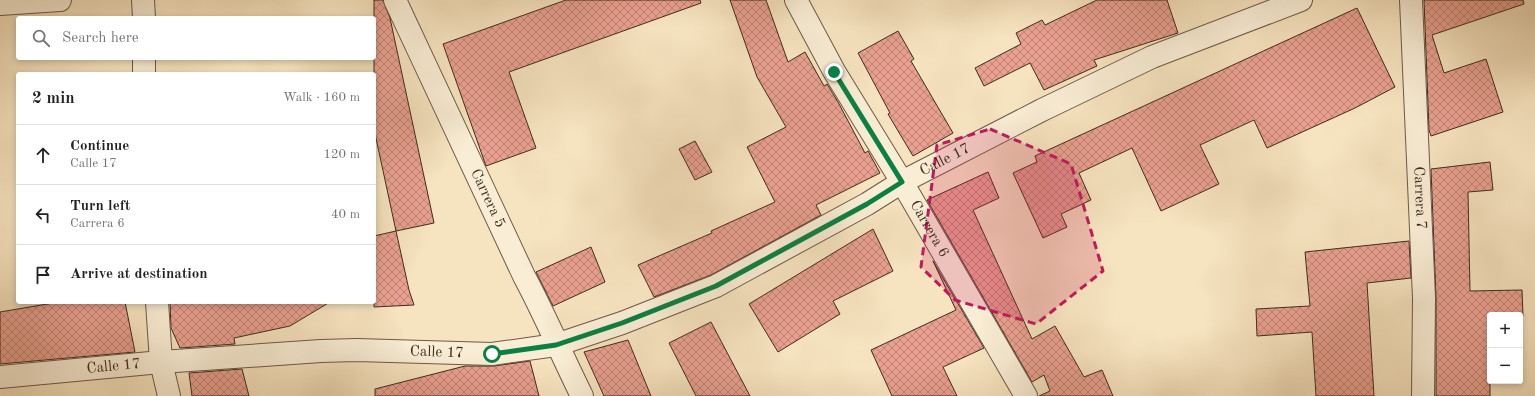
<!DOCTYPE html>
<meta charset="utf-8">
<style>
:root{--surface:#fff;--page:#f2f2f2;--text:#222;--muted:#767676;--line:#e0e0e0}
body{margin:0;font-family:"Old Standard TT",serif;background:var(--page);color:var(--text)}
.controls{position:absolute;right:12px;bottom:12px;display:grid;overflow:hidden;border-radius:4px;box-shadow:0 2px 6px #0003}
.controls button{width:36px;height:36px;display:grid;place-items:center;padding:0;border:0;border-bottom:1px solid var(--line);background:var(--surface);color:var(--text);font:20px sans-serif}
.stop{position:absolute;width:12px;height:12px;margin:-9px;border:3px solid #0b8043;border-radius:50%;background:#fff}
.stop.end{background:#0b8043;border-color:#fff;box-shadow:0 1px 4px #0008}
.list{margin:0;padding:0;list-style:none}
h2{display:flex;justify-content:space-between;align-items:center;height:52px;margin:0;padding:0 16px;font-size:17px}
h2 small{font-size:13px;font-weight:400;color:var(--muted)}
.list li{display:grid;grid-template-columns:26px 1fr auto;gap:12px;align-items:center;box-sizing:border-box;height:60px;padding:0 16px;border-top:1px solid var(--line)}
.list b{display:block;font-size:15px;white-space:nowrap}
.list p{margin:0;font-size:13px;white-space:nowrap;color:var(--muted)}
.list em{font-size:13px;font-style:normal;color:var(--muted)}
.icon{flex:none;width:22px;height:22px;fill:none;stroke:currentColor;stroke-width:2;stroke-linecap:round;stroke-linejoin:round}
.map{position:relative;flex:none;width:1535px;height:396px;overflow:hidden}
.search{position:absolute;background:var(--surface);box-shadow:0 2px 6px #0003;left:16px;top:16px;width:360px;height:44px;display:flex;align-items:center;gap:10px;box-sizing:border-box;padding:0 14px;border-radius:4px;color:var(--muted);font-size:15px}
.panel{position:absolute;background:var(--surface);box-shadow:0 2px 6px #0003;left:16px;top:72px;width:360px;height:232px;border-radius:4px}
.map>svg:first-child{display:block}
</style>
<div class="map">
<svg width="1535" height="396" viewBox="0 0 1535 396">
<defs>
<pattern id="building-cross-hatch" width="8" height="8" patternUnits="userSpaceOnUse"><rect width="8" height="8" fill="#e9a090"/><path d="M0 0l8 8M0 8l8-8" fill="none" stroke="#be8375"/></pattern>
</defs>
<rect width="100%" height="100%" fill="#f6e3bf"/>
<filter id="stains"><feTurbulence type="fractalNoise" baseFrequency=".005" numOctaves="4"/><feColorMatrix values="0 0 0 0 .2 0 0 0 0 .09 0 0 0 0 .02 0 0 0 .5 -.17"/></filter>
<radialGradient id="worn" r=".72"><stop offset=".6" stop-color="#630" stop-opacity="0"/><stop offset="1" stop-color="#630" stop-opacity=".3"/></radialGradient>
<path fill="url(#building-cross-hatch)" stroke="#3f2c1d" d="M 374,0 L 383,0 L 390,18 L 434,223 L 396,231 L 374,129 Z
M 566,0 L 700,0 L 701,3 L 509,72 L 536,148 L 486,166 L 443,44 Z
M 730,0 L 766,0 L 788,62 L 805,52 L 824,86 L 827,84 L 838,102 L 865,153 L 868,151 L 880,173 L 816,205 L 821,215 L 711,275 L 654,297 L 638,265 L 712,233 L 711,231 L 775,202 L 747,147 L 786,127 L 757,77 Z
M 1097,0 L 1167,0 L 1178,33 L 1094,60 L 1097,66 L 1044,90 L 1030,63 L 984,86 L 975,68 L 1021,44 L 1016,33 L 1042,20 L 1045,25 Z
M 1424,0 L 1523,0 L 1524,4 L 1432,35 L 1444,73 L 1486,59 L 1503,112 L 1431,136 L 1429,130 Z
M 1357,8 L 1395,87 L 1355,108 L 1267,148 L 1254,120 L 1200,145 L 1219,184 L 1161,211 L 1132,148 L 1079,173 L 1091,200 L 1061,214 L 1067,227 L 1043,238 L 1013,173 L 1037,162 L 1035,156 Z
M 898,31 L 914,59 L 911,61 L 953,133 L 913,156 L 888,114 L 890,113 L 858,53 Z
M 695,141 L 712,172 L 695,180 L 679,149 Z
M 1490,162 L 1493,190 L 1468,192 L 1470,291 L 1522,290 L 1523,316 L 1490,315 L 1490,396 L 1436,396 L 1436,297 L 1431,169 Z
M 988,172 L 999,198 L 973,210 L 1032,339 L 1055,326 L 1084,377 L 1102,370 L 1113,396 L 1039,396 L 1050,391 L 1044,375 L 1032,382 L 927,200 Z
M 873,229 L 893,271 L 833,301 L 840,314 L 778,352 L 749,304 Z
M 396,231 L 409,290 L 414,305 L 374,307 L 374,236 Z
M 1409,241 L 1411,278 L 1367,283 L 1374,396 L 1316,396 L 1312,332 L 1257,336 L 1256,309 L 1310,306 L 1305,252 Z
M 591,247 L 605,282 L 553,306 L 536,272 Z
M 933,261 L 984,348 L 943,367 L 957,396 L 892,396 L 871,350 L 956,310 Z
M 59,302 L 125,302 L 135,352 L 0,364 L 0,312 Z
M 170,302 L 330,302 L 290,326 L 234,338 L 235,344 L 180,348 L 171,328 Z
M 711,322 L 750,396 L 696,396 L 669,343 Z
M 628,340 L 651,396 L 604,396 L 584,352 Z
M 530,361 L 539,396 L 375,396 L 375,389 L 465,366 L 494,366 Z
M 242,369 L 249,396 L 192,396 L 189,373 Z"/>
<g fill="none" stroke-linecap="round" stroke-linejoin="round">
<defs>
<g id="minor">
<path d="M 143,0 L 144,18"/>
<path id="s1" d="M 395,0 L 524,276 C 545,315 562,356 582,396"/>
<path id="s2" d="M 796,0 L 834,71 L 902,182 L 1026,396"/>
<path id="s3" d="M 1411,0 L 1424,298 L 1423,396"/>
<path d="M 0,4 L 60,0"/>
<path d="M 144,74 L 144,58"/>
<path d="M 157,302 L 161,362 L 169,396"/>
<path id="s4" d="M 0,377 L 161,362 L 321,351 L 357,350 L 492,354 L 556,345 L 622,323 L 716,286 L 867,204 L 902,182 L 1042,110 L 1152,57 L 1301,0"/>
</g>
</defs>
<use href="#minor" stroke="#6d5a46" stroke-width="24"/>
<use href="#minor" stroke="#f9edd5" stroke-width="22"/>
</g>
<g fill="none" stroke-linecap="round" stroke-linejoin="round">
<path stroke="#0b8043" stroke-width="5" d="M 492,354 L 556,345 L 622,323 L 716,286 L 867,204 L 902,182 L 834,72"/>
</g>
<path fill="#c2185b" fill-opacity="0.2" stroke="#c2185b" stroke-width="3" stroke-dasharray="8 5" stroke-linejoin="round" d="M 990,129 L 1071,164 L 1103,271 L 1036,324 L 955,300 L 921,267 L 937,145 Z"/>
<g text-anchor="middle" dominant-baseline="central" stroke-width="3" stroke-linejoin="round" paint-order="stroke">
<g font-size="15" fill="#3f2c1d" stroke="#f9edd5">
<text stroke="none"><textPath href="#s4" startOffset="990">Calle 17</textPath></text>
<text stroke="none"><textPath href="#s1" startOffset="219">Carrera 5</textPath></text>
<text stroke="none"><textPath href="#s3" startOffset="198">Carrera 7</textPath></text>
<text stroke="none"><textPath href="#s2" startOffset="265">Carrera 6</textPath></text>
<text stroke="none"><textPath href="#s4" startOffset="438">Calle 17</textPath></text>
<text stroke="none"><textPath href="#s4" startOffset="114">Calle 17</textPath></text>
</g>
</g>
<rect width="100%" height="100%" filter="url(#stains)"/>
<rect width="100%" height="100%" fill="url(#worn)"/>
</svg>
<div class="controls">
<button>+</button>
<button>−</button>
</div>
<div class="stop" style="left:492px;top:354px"></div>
<div class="stop end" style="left:834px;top:72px"></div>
<div class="search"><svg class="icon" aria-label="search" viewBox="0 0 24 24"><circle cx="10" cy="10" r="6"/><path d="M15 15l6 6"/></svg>Search here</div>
<section class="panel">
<h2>2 min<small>Walk · 160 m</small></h2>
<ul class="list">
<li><svg class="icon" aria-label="ahead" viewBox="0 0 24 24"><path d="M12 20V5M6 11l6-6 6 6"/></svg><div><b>Continue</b><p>Calle 17</p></div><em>120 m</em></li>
<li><svg class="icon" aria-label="left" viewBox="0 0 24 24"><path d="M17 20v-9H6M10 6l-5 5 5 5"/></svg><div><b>Turn left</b><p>Carrera 6</p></div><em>40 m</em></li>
<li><svg class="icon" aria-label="arrive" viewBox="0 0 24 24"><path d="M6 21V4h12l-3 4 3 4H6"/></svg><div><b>Arrive at destination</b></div></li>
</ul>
</section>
</div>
